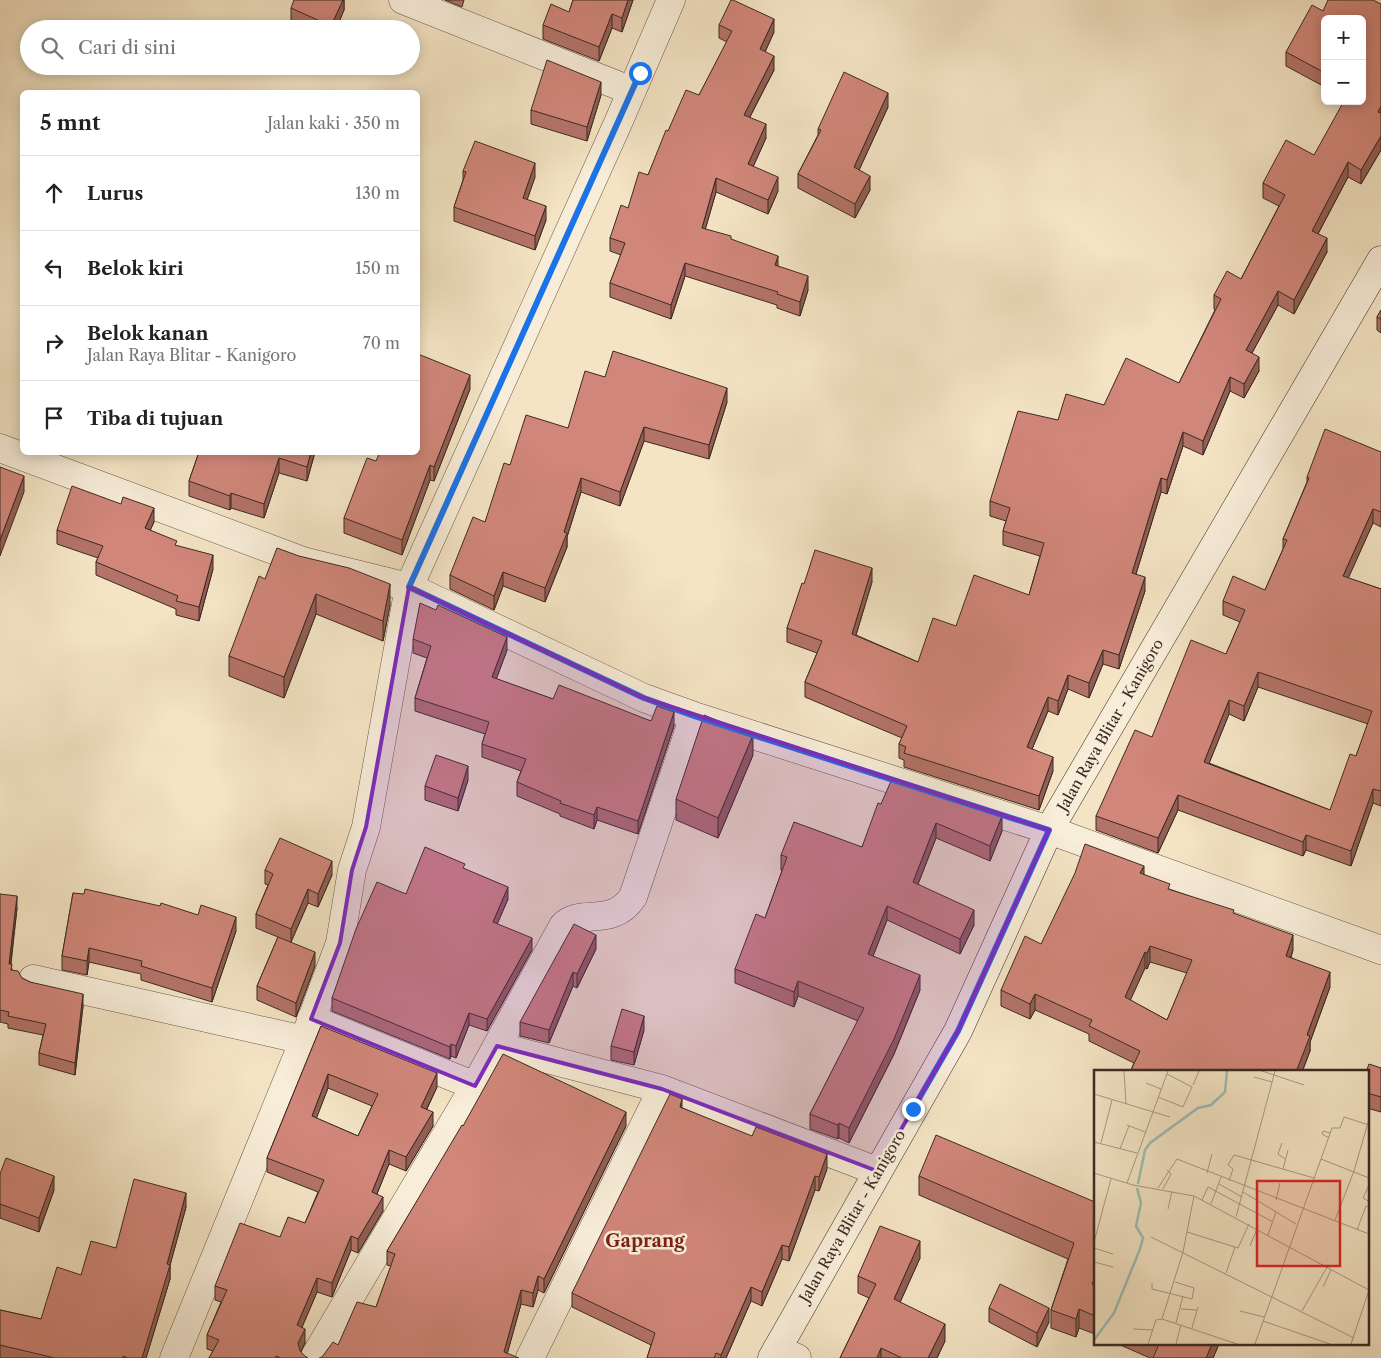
<!DOCTYPE html>
<html lang="id">
<meta charset="utf-8">
<style>
:root{--surface:#fff;--page:#f2f2f2;--text:#222;--muted:#767676;--line:#e0e0e0}
body{margin:0;font-family:"Libre Caslon Text",serif;background:var(--page);color:var(--text)}
.controls{position:absolute;right:15px;top:15px;display:grid;overflow:hidden;border-radius:8px;box-shadow:0 2px 12px #0003}
.controls button{width:45px;height:45px;display:grid;place-items:center;padding:0;border:0;border-bottom:1px solid var(--line);background:var(--surface);color:var(--text);font:25px sans-serif}
.stop{position:absolute;width:15px;height:15px;margin:-11px;border:4px solid #1a73e8;border-radius:50%;background:#fff}
.stop.end{background:#1a73e8;border-color:#fff;box-shadow:0 1px 5px #0008}
.list{margin:0;padding:0;list-style:none}
h2{display:flex;justify-content:space-between;align-items:center;height:65px;margin:0;padding:0 20px;font-size:21px}
h2 small{font-size:16px;font-weight:400;color:var(--muted)}
.list li{display:grid;grid-template-columns:32px 1fr auto;gap:15px;align-items:center;box-sizing:border-box;height:75px;padding:0 20px;border-top:1px solid var(--line)}
.list b{display:block;font-size:19px;white-space:nowrap}
.list p{margin:0;font-size:16px;white-space:nowrap;color:var(--muted)}
.list em{font-size:16px;font-style:normal;color:var(--muted)}
.icon{flex:none;width:28px;height:28px;fill:none;stroke:currentColor;stroke-width:2;stroke-linecap:round;stroke-linejoin:round}
.map{position:relative;flex:none;width:1381px;height:1358px;overflow:hidden}
.search{position:absolute;background:var(--surface);box-shadow:0 2px 12px #0003;left:20px;top:20px;width:400px;height:55px;display:flex;align-items:center;gap:12px;box-sizing:border-box;padding:0 18px;border-radius:28px;color:var(--muted);font-size:19px}
.panel{position:absolute;background:var(--surface);box-shadow:0 2px 12px #0003;left:20px;top:90px;width:400px;height:365px;border-radius:8px}
.map>svg:first-child{display:block}
</style>
<div class="map">
<svg width="1381" height="1358" viewBox="0 0 1381 1358">
<rect width="100%" height="100%" fill="#f4e4c4"/>
<filter id="stains"><feTurbulence type="fractalNoise" baseFrequency=".004" numOctaves="4"/><feColorMatrix values="0 0 0 0 .2 0 0 0 0 .09 0 0 0 0 .02 0 0 0 .5 -.17"/></filter>
<radialGradient id="worn" r=".72"><stop offset=".6" stop-color="#630" stop-opacity="0"/><stop offset="1" stop-color="#630" stop-opacity=".3"/></radialGradient>
<g fill="none" stroke-linecap="round" stroke-linejoin="round">
<defs>
<path id="minor" d="M 403,0 L 632,91
M 0,448 L 303,561 L 409,587 L 644,698 L 694,716 L 1049,830 L 1381,950
M 33,979 L 304,1040
M 311,1019 L 475,1086
M 497,1046 L 662,1089 L 877,1171
M 777,1349 L 797,1358
M 174,1358 L 304,1040 L 340,943 L 352,870 L 366,827 L 409,587 L 618,123 L 671,0
M 314,1358 L 475,1086 L 563,926 C 580,907 611,929 633,897 L 694,716
M 530,1358 L 662,1089"/>
<path id="secondary" d="M 772,1358 L 958,1031 L 1049,830 L 1381,260"/>
</defs>
<use href="#minor" stroke="#69584b" stroke-width="29"/>
<use href="#secondary" stroke="#3b2a23" stroke-width="29"/>
<use href="#minor" stroke="#f8edd9" stroke-width="28"/>
<use href="#secondary" stroke="#f8edd9" stroke-width="28"/>
</g>
<path fill="#b37368" stroke="#3b2a23" fill-rule="evenodd" d="M 344,0 L 344,10 L 336,29 L 306,29 L 291,22 L 291,8 Z
M 445,0 L 464,0 L 462,7 Z
M 573,0 L 633,0 L 622,32 L 612,28 L 599,61 L 543,39 L 543,25 L 569,12 Z
M 1381,4 L 1381,150 L 1361,184 L 1348,177 L 1318,234 L 1327,252 L 1294,314 L 1278,305 L 1252,353 L 1259,371 L 1244,398 L 1230,391 L 1203,455 L 1183,446 L 1167,494 L 1161,492 L 1136,574 L 1145,591 L 1119,669 L 1103,664 L 1089,698 L 1068,689 L 1058,715 L 1048,711 L 1032,749 L 1053,771 L 1039,810 L 904,767 L 904,760 L 899,758 L 899,744 L 902,738 L 805,697 L 805,682 L 817,653 L 787,642 L 787,628 L 804,584 L 872,582 L 856,635 L 918,662 L 956,626 L 1029,595 L 1040,556 L 1003,545 L 1003,531 L 1006,521 L 990,516 L 990,501 L 1058,420 L 1104,405 L 1179,383 L 1215,310 L 1214,309 L 1214,295 L 1241,279 L 1279,206 L 1263,198 L 1263,183 L 1314,155 L 1362,101 L 1325,19 L 1325,87 L 1286,66 L 1286,52 L 1323,11 Z
M 719,25 L 774,32 L 765,52 L 774,70 L 750,117 L 766,138 L 753,167 L 778,191 L 768,214 L 716,192 L 705,229 L 731,240 L 778,266 L 808,290 L 800,316 L 777,308 L 777,305 L 685,276 L 671,319 L 610,297 L 610,283 L 621,255 L 610,251 L 610,238 L 648,175 L 668,131 L 699,95 L 727,42 L 719,38 Z
M 601,95 L 587,141 L 531,124 L 531,110 Z
M 888,107 L 859,170 L 870,190 L 855,218 L 798,188 L 798,174 L 818,135 L 818,129 Z
M 463,171 L 535,177 L 527,199 L 546,220 L 535,250 L 454,221 L 454,207 L 463,180 Z
M 1381,310 L 1381,333 L 1377,330 L 1377,317 Z
M 605,377 L 727,402 L 709,459 L 644,441 L 620,506 L 581,492 L 567,537 L 567,547 L 545,602 L 503,586 L 494,610 L 450,589 L 450,575 L 485,522 L 510,465 L 568,428 Z
M 470,389 L 434,481 L 430,480 L 402,555 L 344,533 L 344,518 L 376,461 Z
M 199,452 L 315,452 L 307,481 L 279,473 L 264,518 L 231,508 L 230,510 L 189,496 L 189,481 Z
M 1381,452 L 1381,527 L 1373,523 L 1348,578 L 1381,589 L 1381,806 L 1373,803 L 1351,866 L 1306,850 L 1303,856 L 1178,810 L 1158,853 L 1096,830 L 1096,816 L 1152,737 L 1226,654 L 1240,622 L 1223,615 L 1223,601 L 1265,590 L 1283,549 L 1283,539 L 1307,482 L 1307,477 ZM 1258,687 L 1368,724 L 1356,756 L 1330,810 L 1209,763 L 1229,714 L 1244,721 Z
M 154,522 L 150,530 L 213,569 L 199,621 L 176,615 L 176,609 L 96,575 L 96,562 L 98,558 L 57,544 L 57,530 Z
M 265,579 L 390,605 L 383,641 L 316,614 L 284,698 L 229,676 L 229,656 Z
M 413,639 L 507,650 L 496,679 L 553,699 L 674,726 L 638,834 L 597,820 L 594,829 L 560,816 L 560,814 L 517,796 L 517,782 L 521,771 L 482,757 L 482,744 L 485,734 L 415,711 L 415,698 L 427,658 L 413,653 Z
M 753,755 L 718,838 L 676,820 L 676,799 Z
M 468,780 L 458,811 L 425,800 L 425,786 Z
M 881,804 L 1002,831 L 990,861 L 936,838 L 918,884 L 974,925 L 960,954 L 887,920 L 873,956 L 920,990 L 894,1054 L 849,1143 L 839,1138 L 838,1139 L 810,1129 L 810,1114 L 858,1021 L 798,996 L 794,1007 L 735,983 L 735,969 L 765,918 L 782,871 L 781,870 L 781,855 L 862,847 Z
M 465,869 L 508,899 L 497,924 L 532,950 L 487,1031 L 469,1025 L 456,1058 L 451,1056 L 450,1059 L 332,1011 L 332,998 L 406,894 Z
M 265,870 L 332,875 L 318,907 L 308,903 L 291,942 L 315,966 L 296,1017 L 257,1000 L 257,986 L 278,937 L 256,928 L 256,914 L 268,885 L 265,884 Z
M 1144,875 L 1170,890 L 1234,914 L 1293,950 L 1291,957 L 1330,987 L 1310,1042 L 1310,1051 L 1302,1072 L 1130,1072 L 1134,1063 L 1089,1041 L 1089,1034 L 1035,1010 L 1030,1019 L 1001,1006 L 1001,990 L 1041,944 ZM 1150,962 L 1187,973 L 1167,1020 L 1130,1000 L 1145,968 L 1147,969 Z
M 73,893 L 236,931 L 212,1002 L 141,980 L 141,974 L 89,962 L 87,975 L 62,970 L 62,956 Z
M 0,894 L 17,908 L 11,964 L 12,970 L 22,978 L 30,982 L 83,1006 L 75,1075 L 39,1065 L 39,1053 L 43,1035 L 8,1028 L 8,1024 L 0,1022 Z
M 596,949 L 577,988 L 573,986 L 549,1043 L 520,1036 L 520,1022 Z
M 321,1026 L 437,1087 L 427,1109 L 433,1126 L 406,1171 L 389,1164 L 377,1194 L 383,1211 L 358,1253 L 351,1250 L 332,1297 L 317,1292 L 302,1327 L 305,1343 L 301,1352 L 306,1357 L 308,1358 L 209,1358 L 213,1351 L 207,1349 L 207,1335 L 221,1302 L 215,1300 L 215,1286 L 280,1237 L 305,1223 L 318,1192 L 267,1172 L 267,1158 ZM 328,1088 L 372,1106 L 358,1136 L 316,1118 Z
M 644,1030 L 634,1065 L 611,1060 L 611,1046 Z
M 1381,1068 L 1381,1112 L 1367,1108 L 1367,1072 Z
M 682,1108 L 827,1169 L 819,1191 L 815,1190 L 789,1261 L 782,1259 L 762,1306 L 751,1301 L 726,1358 L 647,1358 L 651,1345 L 572,1307 L 572,1293 Z
M 463,1126 L 626,1126 L 544,1293 L 538,1290 L 533,1307 L 521,1304 L 507,1354 L 322,1357 L 338,1345 L 376,1307 L 391,1266 L 387,1265 L 387,1251 Z
M 0,1174 L 54,1190 L 39,1232 L 0,1218 Z
M 919,1176 L 1095,1202 L 1095,1334 L 1079,1328 L 1076,1337 L 1051,1328 L 1051,1310 L 1068,1259 L 919,1195 Z
M 186,1207 L 170,1265 L 170,1279 L 146,1358 L 0,1358 L 0,1310 L 41,1319 L 81,1275 L 116,1248 Z
M 920,1258 L 900,1302 L 945,1341 L 937,1358 L 840,1358 L 869,1298 L 858,1293 L 858,1276 Z
M 989,1308 L 1049,1322 L 1037,1347 L 989,1322 Z
M 1118,1344 L 1219,1344 L 1213,1358 L 1150,1358 Z"/>
<path fill="#925e55" stroke="#3b2a23" d="M 343,0 L 344,0 L 344,10 L 336,29 L 331,29 L 331,26 Z
M 628,0 L 633,0 L 622,32 L 622,18 Z
M 612,14 L 612,28 L 599,61 L 599,47 Z
M 774,19 L 774,32 L 760,63 L 760,49 Z
M 774,56 L 774,70 L 744,128 L 744,115 Z
M 601,82 L 601,95 L 587,141 L 587,127 Z
M 888,93 L 888,107 L 854,181 L 854,167 Z
M 1381,106 L 1381,120 L 1378,112 Z
M 766,124 L 766,138 L 748,178 L 748,164 Z
M 1381,136 L 1381,150 L 1361,184 L 1361,170 Z
M 1348,162 L 1348,177 L 1312,245 L 1312,231 Z
M 535,163 L 535,177 L 523,212 L 523,198 Z
M 870,176 L 870,190 L 855,218 L 855,204 Z
M 778,177 L 778,191 L 768,214 L 768,200 Z
M 716,178 L 716,192 L 702,241 L 702,228 Z
M 546,206 L 546,220 L 535,250 L 535,236 Z
M 1327,238 L 1327,252 L 1294,314 L 1294,300 Z
M 778,256 L 778,270 L 775,265 Z
M 685,263 L 685,276 L 671,319 L 671,305 Z
M 808,276 L 808,290 L 800,316 L 800,302 Z
M 1278,291 L 1278,305 L 1246,364 L 1246,350 Z
M 1259,357 L 1259,371 L 1244,398 L 1244,384 Z
M 470,375 L 470,389 L 434,481 L 434,467 Z
M 1230,377 L 1230,391 L 1203,455 L 1203,441 Z
M 727,388 L 727,402 L 709,459 L 709,445 Z
M 644,427 L 644,441 L 620,506 L 620,492 Z
M 1183,432 L 1183,446 L 1167,494 L 1167,480 Z
M 311,452 L 315,452 L 307,481 L 307,467 Z
M 279,458 L 279,473 L 264,518 L 264,504 Z
M 430,465 L 430,480 L 402,555 L 402,540 Z
M 24,476 L 24,492 L 0,556 L 0,540 Z
M 581,478 L 581,492 L 567,537 L 567,547 L 545,602 L 545,588 L 564,532 Z
M 1161,478 L 1161,492 L 1132,587 L 1132,573 Z
M 231,493 L 231,508 L 230,510 L 230,496 Z
M 154,508 L 154,522 L 145,542 L 145,528 Z
M 1373,509 L 1373,523 L 1343,590 L 1343,576 Z
M 213,555 L 213,569 L 199,621 L 199,607 Z
M 872,568 L 872,582 L 852,648 L 852,634 Z
M 503,572 L 503,586 L 494,610 L 494,596 Z
M 1145,577 L 1145,591 L 1119,669 L 1119,655 Z
M 390,584 L 390,605 L 383,641 L 383,621 Z
M 316,594 L 316,614 L 284,698 L 284,677 Z
M 507,637 L 507,650 L 492,691 L 492,677 Z
M 1103,650 L 1103,664 L 1089,698 L 1089,683 Z
M 1258,672 L 1258,687 L 1244,721 L 1244,706 Z
M 1068,675 L 1068,689 L 1058,715 L 1058,701 Z
M 1048,697 L 1048,711 L 1027,761 L 1027,747 Z
M 1229,700 L 1229,714 L 1204,776 L 1204,762 Z
M 674,712 L 674,726 L 638,834 L 638,821 Z
M 753,735 L 753,755 L 718,838 L 718,818 Z
M 1053,757 L 1053,771 L 1039,810 L 1039,796 Z
M 468,766 L 468,780 L 458,811 L 458,798 Z
M 1373,789 L 1373,803 L 1351,866 L 1351,851 Z
M 1178,795 L 1178,810 L 1158,853 L 1158,838 Z
M 597,807 L 597,820 L 594,829 L 594,815 Z
M 1002,816 L 1002,831 L 990,861 L 990,846 Z
M 936,823 L 936,838 L 913,897 L 913,882 Z
M 1306,835 L 1306,850 L 1303,856 L 1303,842 Z
M 332,861 L 332,875 L 318,907 L 318,894 Z
M 1144,866 L 1144,881 L 1140,873 Z
M 508,887 L 508,899 L 493,934 L 493,922 Z
M 308,889 L 308,903 L 291,942 L 291,929 Z
M 17,896 L 17,908 L 9,976 L 9,964 Z
M 887,906 L 887,920 L 868,969 L 868,954 Z
M 974,910 L 974,925 L 960,954 L 960,939 Z
M 236,917 L 236,931 L 212,1002 L 212,988 Z
M 596,935 L 596,949 L 577,988 L 577,974 Z
M 1293,935 L 1293,950 L 1286,971 L 1286,956 Z
M 532,938 L 532,950 L 487,1031 L 487,1019 Z
M 1150,946 L 1150,962 L 1147,969 L 1147,953 Z
M 89,948 L 89,962 L 87,975 L 87,961 Z
M 315,952 L 315,966 L 296,1017 L 296,1003 Z
M 1145,952 L 1145,968 L 1125,1012 L 1125,997 Z
M 573,972 L 573,986 L 549,1043 L 549,1030 Z
M 1330,972 L 1330,987 L 1310,1042 L 1310,1051 L 1302,1072 L 1296,1072 L 1307,1035 Z
M 920,975 L 920,990 L 894,1054 L 849,1143 L 849,1128 Z
M 798,981 L 798,996 L 794,1007 L 794,992 Z
M 83,994 L 83,1006 L 75,1075 L 75,1063 Z
M 1035,994 L 1035,1010 L 1030,1019 L 1030,1004 Z
M 469,1013 L 469,1025 L 456,1058 L 456,1046 Z
M 644,1016 L 644,1030 L 634,1065 L 634,1052 Z
M 451,1044 L 451,1056 L 450,1059 L 450,1047 Z
M 437,1073 L 437,1087 L 421,1121 L 421,1107 Z
M 328,1074 L 328,1088 L 312,1130 L 312,1116 Z
M 682,1099 L 682,1113 L 680,1107 Z
M 433,1112 L 433,1126 L 406,1171 L 406,1157 Z
M 626,1112 L 626,1126 L 544,1293 L 544,1279 Z
M 839,1123 L 839,1138 L 838,1139 L 838,1125 Z
M 389,1150 L 389,1164 L 372,1206 L 372,1192 Z
M 827,1154 L 827,1169 L 819,1191 L 819,1177 Z
M 54,1176 L 54,1190 L 39,1232 L 39,1218 Z
M 815,1176 L 815,1190 L 789,1261 L 789,1247 Z
M 186,1193 L 186,1207 L 170,1265 L 170,1279 L 146,1358 L 142,1358 Z
M 383,1197 L 383,1211 L 358,1253 L 358,1239 Z
M 351,1236 L 351,1250 L 332,1297 L 332,1283 Z
M 920,1241 L 920,1258 L 894,1316 L 894,1299 Z
M 782,1245 L 782,1259 L 762,1306 L 762,1292 Z
M 538,1276 L 538,1290 L 533,1307 L 533,1293 Z
M 1095,1277 L 1095,1295 L 1092,1284 Z
M 317,1278 L 317,1292 L 297,1339 L 297,1325 Z
M 751,1287 L 751,1301 L 726,1358 L 721,1358 L 721,1355 Z
M 521,1290 L 521,1304 L 506,1358 L 504,1352 Z
M 1049,1308 L 1049,1322 L 1037,1347 L 1037,1333 Z
M 1079,1309 L 1079,1328 L 1076,1337 L 1076,1319 Z
M 945,1324 L 945,1341 L 937,1358 L 928,1358 Z
M 305,1329 L 305,1343 L 298,1357 L 298,1343 Z
M 1212,1344 L 1219,1344 L 1213,1358 L 1206,1358 Z
M 881,1348 L 881,1358 L 877,1358 Z"/>
<path fill="#d08679" stroke="#3b2a23" fill-rule="evenodd" d="M 294,0 L 343,0 L 331,26 L 291,8 Z
M 573,0 L 628,0 L 622,18 L 612,14 L 599,47 L 543,25 L 551,4 L 569,12 Z
M 731,0 L 733,0 L 774,19 L 760,49 L 774,56 L 744,115 L 766,124 L 748,164 L 778,177 L 768,200 L 716,178 L 702,228 L 731,236 L 731,239 L 778,256 L 775,265 L 808,276 L 800,302 L 777,294 L 778,292 L 685,263 L 671,305 L 610,283 L 625,243 L 610,238 L 621,205 L 628,208 L 639,172 L 648,175 L 666,130 L 668,131 L 686,90 L 699,95 L 732,31 L 719,25 Z
M 1328,0 L 1373,0 L 1381,4 L 1381,106 L 1378,112 L 1381,113 L 1381,136 L 1361,170 L 1348,162 L 1312,231 L 1327,238 L 1294,300 L 1278,291 L 1246,350 L 1259,357 L 1244,384 L 1230,377 L 1203,441 L 1183,432 L 1167,480 L 1161,478 L 1132,573 L 1145,577 L 1119,655 L 1103,650 L 1089,683 L 1068,675 L 1058,701 L 1048,697 L 1027,747 L 1053,757 L 1039,796 L 904,753 L 906,747 L 899,744 L 907,726 L 805,682 L 822,641 L 787,628 L 802,583 L 804,584 L 815,550 L 872,568 L 852,634 L 918,662 L 933,618 L 956,626 L 974,575 L 1029,595 L 1044,543 L 1003,531 L 1010,508 L 990,501 L 1018,411 L 1058,420 L 1066,394 L 1104,405 L 1126,358 L 1179,383 L 1221,299 L 1214,295 L 1227,271 L 1241,279 L 1285,195 L 1263,183 L 1286,140 L 1314,155 L 1344,101 L 1362,101 L 1362,19 L 1325,19 L 1325,73 L 1286,52 L 1312,5 L 1323,11 Z
M 547,60 L 601,82 L 587,127 L 531,110 Z
M 844,72 L 888,93 L 854,167 L 870,176 L 855,204 L 798,174 L 821,130 L 818,129 Z
M 475,141 L 535,163 L 523,198 L 546,206 L 535,236 L 454,207 L 466,172 L 463,171 Z
M 1381,310 L 1381,319 L 1377,317 Z
M 613,351 L 727,388 L 709,445 L 644,427 L 620,492 L 581,478 L 564,532 L 567,533 L 545,588 L 503,572 L 494,596 L 450,575 L 473,517 L 485,522 L 504,463 L 510,465 L 526,415 L 568,428 L 585,371 L 605,377 Z
M 418,354 L 470,375 L 434,467 L 430,465 L 402,540 L 344,518 L 367,458 L 376,461 L 380,452 L 418,452 Z
M 1325,429 L 1381,452 L 1381,512 L 1373,509 L 1343,576 L 1381,589 L 1381,791 L 1373,789 L 1351,851 L 1306,835 L 1303,842 L 1178,795 L 1158,838 L 1096,816 L 1135,730 L 1152,737 L 1191,640 L 1226,654 L 1245,610 L 1223,601 L 1233,576 L 1265,590 L 1287,540 L 1283,539 L 1309,478 L 1307,477 ZM 1258,672 L 1372,711 L 1356,756 L 1350,754 L 1330,810 L 1204,762 L 1229,700 L 1244,706 Z
M 199,452 L 311,452 L 307,467 L 279,458 L 264,504 L 231,493 L 230,496 L 189,481 Z
M 0,467 L 24,476 L 0,540 Z
M 72,486 L 121,504 L 123,497 L 154,508 L 145,528 L 177,541 L 175,545 L 213,555 L 199,607 L 176,601 L 178,596 L 96,562 L 103,546 L 57,530 Z
M 277,548 L 299,556 L 349,568 L 390,584 L 383,621 L 316,594 L 284,677 L 229,656 L 259,576 L 265,579 Z
M 420,603 L 436,610 L 438,605 L 507,637 L 492,677 L 553,699 L 559,685 L 651,721 L 657,706 L 674,712 L 638,821 L 597,807 L 594,815 L 560,803 L 561,801 L 517,782 L 526,759 L 482,744 L 489,722 L 415,698 L 431,646 L 413,639 Z
M 704,715 L 753,735 L 718,818 L 676,799 Z
M 436,755 L 468,766 L 458,798 L 425,786 Z
M 891,781 L 1002,816 L 990,846 L 936,823 L 913,882 L 974,910 L 960,939 L 887,906 L 868,954 L 920,975 L 894,1039 L 849,1128 L 839,1123 L 838,1125 L 810,1114 L 864,1008 L 798,981 L 794,992 L 735,969 L 756,914 L 765,918 L 787,857 L 781,855 L 794,822 L 862,847 L 878,803 L 881,804 Z
M 280,838 L 332,861 L 318,894 L 308,889 L 291,929 L 256,914 L 273,874 L 265,870 Z
M 1085,844 L 1144,866 L 1140,873 L 1170,884 L 1168,889 L 1234,910 L 1233,913 L 1293,935 L 1286,956 L 1330,972 L 1307,1035 L 1310,1036 L 1296,1072 L 1130,1072 L 1140,1051 L 1089,1026 L 1092,1020 L 1035,994 L 1030,1004 L 1001,990 L 1025,936 L 1041,944 L 1075,873 ZM 1150,946 L 1192,960 L 1167,1020 L 1125,997 L 1145,952 L 1147,953 Z
M 425,847 L 465,864 L 463,868 L 508,887 L 493,922 L 532,938 L 487,1019 L 469,1013 L 456,1046 L 451,1044 L 450,1047 L 332,998 L 356,929 L 377,882 L 406,894 Z
M 85,889 L 160,906 L 161,903 L 198,915 L 201,905 L 236,917 L 212,988 L 141,966 L 142,961 L 89,948 L 87,961 L 62,956 L 73,893 L 84,894 Z
M 0,894 L 17,896 L 9,964 L 12,964 L 11,970 L 18,971 L 22,978 L 30,982 L 83,994 L 75,1063 L 39,1053 L 46,1024 L 8,1016 L 9,1012 L 0,1010 Z
M 574,924 L 596,935 L 577,974 L 573,972 L 549,1030 L 520,1022 Z
M 278,937 L 315,952 L 296,1003 L 257,986 Z
M 622,1009 L 644,1016 L 634,1052 L 611,1046 Z
M 321,1026 L 437,1073 L 421,1107 L 433,1112 L 406,1157 L 389,1150 L 372,1192 L 383,1197 L 358,1239 L 351,1236 L 332,1283 L 317,1278 L 297,1325 L 305,1329 L 298,1343 L 300,1351 L 306,1357 L 308,1358 L 281,1358 L 276,1356 L 275,1358 L 209,1358 L 219,1340 L 207,1335 L 227,1290 L 215,1286 L 240,1223 L 280,1237 L 288,1217 L 305,1223 L 324,1180 L 267,1158 ZM 328,1074 L 378,1094 L 358,1136 L 312,1116 Z
M 503,1054 L 626,1112 L 544,1279 L 538,1276 L 533,1293 L 521,1290 L 504,1352 L 519,1358 L 319,1358 L 322,1357 L 333,1342 L 338,1345 L 357,1302 L 376,1307 L 395,1254 L 387,1251 L 462,1125 L 463,1126 Z
M 1369,1064 L 1381,1068 L 1381,1097 L 1367,1093 L 1367,1072 L 1366,1072 Z
M 670,1094 L 682,1099 L 680,1107 L 752,1136 L 756,1127 L 827,1154 L 819,1177 L 815,1176 L 789,1247 L 782,1245 L 762,1292 L 751,1287 L 721,1355 L 716,1353 L 714,1358 L 647,1358 L 655,1333 L 572,1293 Z
M 936,1135 L 1095,1202 L 1095,1277 L 1092,1284 L 1095,1285 L 1095,1316 L 1079,1309 L 1076,1319 L 1051,1310 L 1074,1243 L 919,1176 Z
M 6,1158 L 54,1176 L 39,1218 L 0,1204 L 0,1174 Z
M 134,1179 L 186,1193 L 167,1264 L 170,1265 L 142,1358 L 128,1358 L 123,1356 L 123,1358 L 55,1358 L 0,1345 L 0,1310 L 41,1319 L 57,1267 L 81,1275 L 91,1241 L 116,1248 Z
M 880,1226 L 920,1241 L 894,1299 L 945,1324 L 928,1358 L 902,1358 L 881,1348 L 877,1358 L 840,1358 L 876,1284 L 858,1276 Z
M 1000,1284 L 1049,1308 L 1037,1333 L 989,1308 Z
M 1159,1344 L 1212,1344 L 1206,1358 L 1153,1358 Z"/>
<g fill="none" stroke-linecap="round" stroke-linejoin="round">
<path stroke="#1a73e8" stroke-width="6" d="M 640,73 L 409,587 L 644,698 L 694,716 L 1049,830 L 958,1031 L 913,1109"/>
</g>
<path fill="#7b2cbf" fill-opacity="0.2" stroke="#7b2cbf" stroke-width="4" stroke-linejoin="round" d="M 409,587 L 644,698 L 1049,830 L 958,1031 L 877,1171 L 662,1089 L 497,1046 L 475,1086 L 311,1019 L 340,943 L 352,870 L 366,827 Z"/>
<g text-anchor="middle" dominant-baseline="central" stroke-width="5" stroke-linejoin="round" paint-order="stroke">
<g font-size="15" fill="#3b2a23" stroke="#f8edd9">
<text transform="translate(1110 725) rotate(-60)">Jalan Raya Blitar - Kanigoro</text>
<text transform="translate(852 1216) rotate(-60)">Jalan Raya Blitar - Kanigoro</text>
</g>
<g font-size="18" font-weight="bold" fill="#7a1f14" stroke="#f8edd9">
<text x="645" y="1241">Gaprang</text>
</g>
</g>
<g transform="translate(1094 1070)">
<rect width="275" height="275" fill="#f4e4c4"/>
<path fill="none" stroke="#9cbeb7" stroke-width="2.5" d="M 44,114 L 51,80 L 56,73 L 104,38 L 117,35 L 131,22 L 133,1M 0,270 L 20,243 L 46,179 L 49,168 L 42,156 L 47,133 L 43,118"/>
<path fill="none" stroke="#aa9a84" stroke-width="1" d="M 30,1 L 32,34M 168,1 L 210,15M 160,7 L 178,12M 52,13 L 67,19M 99,15 L 105,1M 0,24 L 76,47M 64,27 L 89,37 L 98,17 L 73,4M 33,55 L 51,62M 235,68 L 228,64 L 229,61 L 236,63M 0,72 L 43,83M 7,73 L 18,30M 188,73 L 184,84 L 191,89M 26,79 L 35,56M 227,89 L 238,58 L 246,58 L 250,47 L 275,55M 189,99 L 194,80M 0,103 L 39,115 L 100,126 L 275,220M 113,103 L 118,84M 135,111 L 139,99 L 134,95 L 140,85 L 220,108M 33,113 L 74,1M 125,114 L 148,127M 64,118 L 83,89 L 275,164M 69,119 L 77,104 L 73,100M 149,122 L 202,154M 108,130 L 114,117 L 179,152M 182,130 L 186,113M 274,131 L 269,128 L 275,115M 117,134 L 127,107M 74,139 L 78,121M 142,147 L 181,1M 241,150 L 260,101 L 275,49M 263,160 L 272,136 L 275,137M 93,162 L 144,178 L 155,154M 174,165 L 182,142M 57,167 L 260,268M 0,172 L 17,109M 156,176 L 163,159M 0,178 L 19,184M 0,192 L 19,197M 132,203 L 141,177M 58,213 L 58,219 L 98,229 L 100,218 L 81,212M 229,217 L 237,200M 87,239 L 103,240M 146,241 L 170,247M 208,241 L 233,197M 68,249 L 89,182 L 100,126M 68,249 L 143,274M 169,251 L 236,274M 82,253 L 89,226M 98,258 L 104,237M 39,259 L 59,260M 54,274 L 62,250 L 68,249M 82,274 L 87,255M 161,274 L 227,89 L 275,108M 257,274 L 275,220"/>
<path fill="#d62828" fill-opacity="0.15" stroke="#d62828" stroke-width="2.5" d="M 163,111 L 246,111 L 246,196 L 163,196 Z"/>
<rect width="275" height="275" fill="none" stroke="#3b2a23" stroke-width="2.5"/>
</g>
<rect width="100%" height="100%" filter="url(#stains)"/>
<rect width="100%" height="100%" fill="url(#worn)"/>
</svg>
<div class="controls">
<button>+</button>
<button>−</button>
</div>
<div class="stop" style="left:640px;top:73px"></div>
<div class="stop end" style="left:913px;top:1109px"></div>
<div class="search"><svg class="icon" aria-label="search" viewBox="0 0 24 24"><circle cx="10" cy="10" r="6"/><path d="M15 15l6 6"/></svg>Cari di sini</div>
<section class="panel">
<h2>5 mnt<small>Jalan kaki · 350 m</small></h2>
<ul class="list">
<li><svg class="icon" aria-label="ahead" viewBox="0 0 24 24"><path d="M12 20V5M6 11l6-6 6 6"/></svg><div><b>Lurus</b></div><em>130 m</em></li>
<li><svg class="icon" aria-label="left" viewBox="0 0 24 24"><path d="M17 20v-9H6M10 6l-5 5 5 5"/></svg><div><b>Belok kiri</b></div><em>150 m</em></li>
<li><svg class="icon" aria-label="right" viewBox="0 0 24 24"><path d="M7 20v-9h11M14 6l5 5-5 5"/></svg><div><b>Belok kanan</b><p>Jalan Raya Blitar - Kanigoro</p></div><em>70 m</em></li>
<li><svg class="icon" aria-label="arrive" viewBox="0 0 24 24"><path d="M6 21V4h12l-3 4 3 4H6"/></svg><div><b>Tiba di tujuan</b></div></li>
</ul>
</section>
</div>
